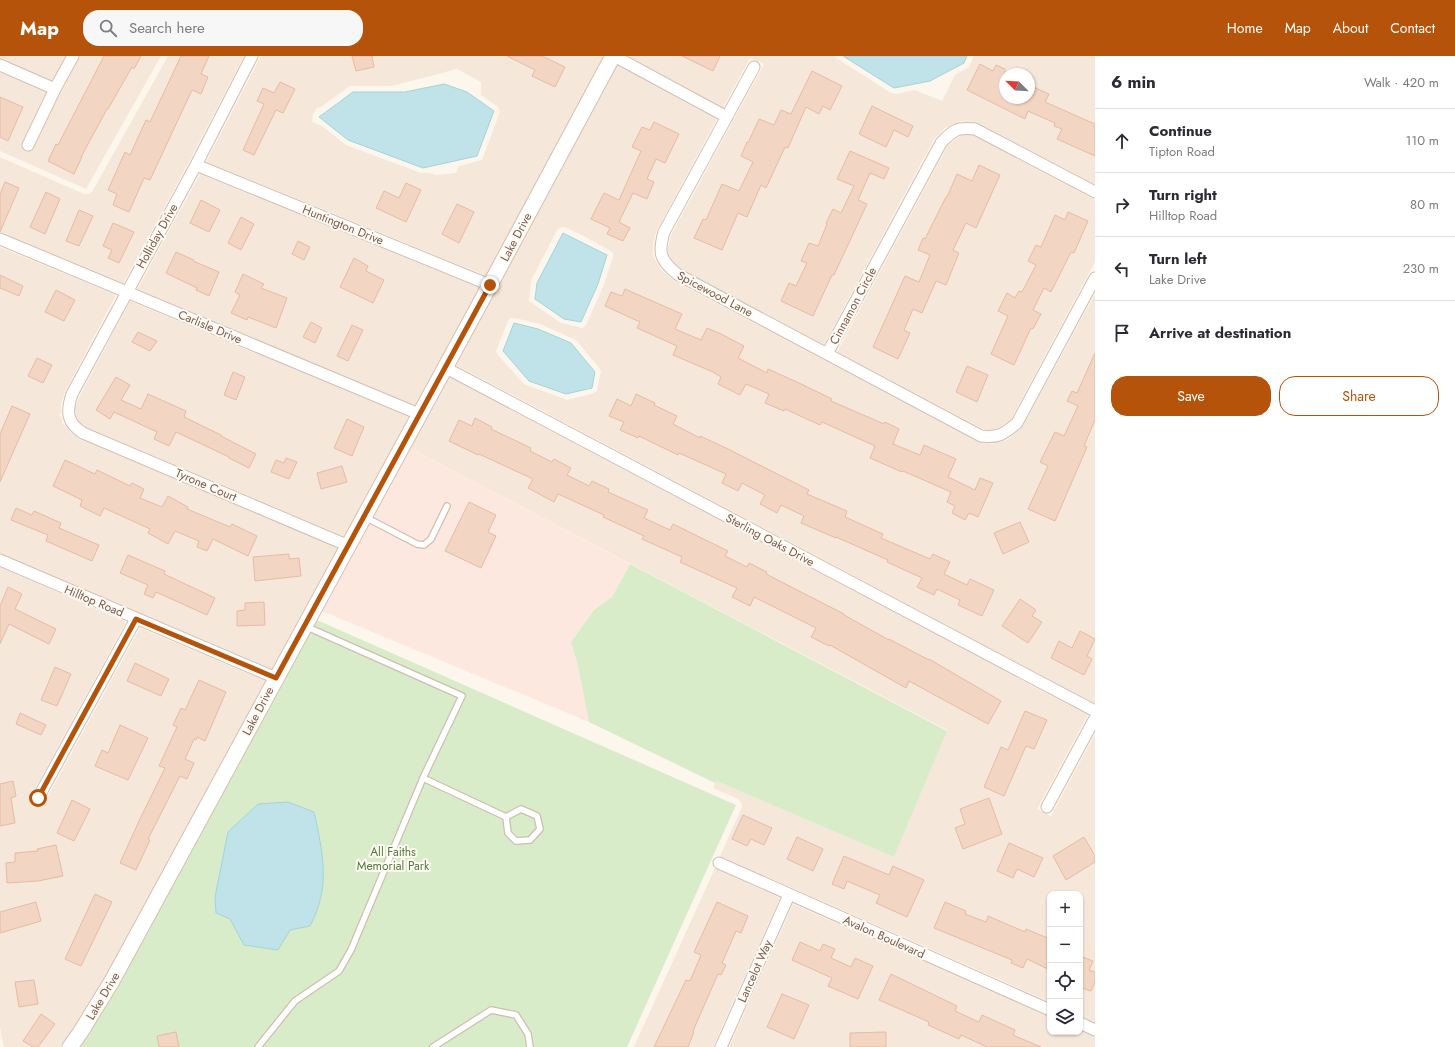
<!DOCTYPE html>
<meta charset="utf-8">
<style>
:root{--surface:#fff;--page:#f7f7f7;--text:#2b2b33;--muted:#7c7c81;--line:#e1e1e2;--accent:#b45309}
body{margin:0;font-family:Jost,sans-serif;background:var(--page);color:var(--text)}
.controls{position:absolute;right:12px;bottom:12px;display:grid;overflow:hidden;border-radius:8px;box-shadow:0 1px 3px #0004}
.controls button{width:36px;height:36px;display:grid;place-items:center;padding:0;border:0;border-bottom:1px solid var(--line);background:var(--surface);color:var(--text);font:20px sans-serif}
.compass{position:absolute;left:999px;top:12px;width:36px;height:36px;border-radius:50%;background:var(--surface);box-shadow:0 1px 3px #0004;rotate:294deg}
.stop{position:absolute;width:12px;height:12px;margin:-9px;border:3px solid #b45309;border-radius:50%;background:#fff}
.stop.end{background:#b45309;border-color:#fff;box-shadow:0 1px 4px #0008}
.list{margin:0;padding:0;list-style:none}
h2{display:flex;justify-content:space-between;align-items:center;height:52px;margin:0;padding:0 16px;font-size:17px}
h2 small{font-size:13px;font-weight:400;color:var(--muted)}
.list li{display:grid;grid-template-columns:26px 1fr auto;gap:12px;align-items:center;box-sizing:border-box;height:64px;padding:0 16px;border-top:1px solid var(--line)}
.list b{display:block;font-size:15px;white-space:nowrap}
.list p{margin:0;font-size:13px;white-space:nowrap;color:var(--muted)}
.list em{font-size:13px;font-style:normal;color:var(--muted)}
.actions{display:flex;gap:8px;padding:12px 16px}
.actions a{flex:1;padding:9px 0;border:1px solid var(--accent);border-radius:16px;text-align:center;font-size:14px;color:var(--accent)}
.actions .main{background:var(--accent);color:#fff}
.icon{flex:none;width:22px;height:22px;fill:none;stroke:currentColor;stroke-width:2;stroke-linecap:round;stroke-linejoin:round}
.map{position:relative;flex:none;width:1095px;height:991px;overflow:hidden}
header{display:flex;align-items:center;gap:24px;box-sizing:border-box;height:56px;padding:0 20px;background:var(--accent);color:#fff}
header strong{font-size:19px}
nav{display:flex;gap:22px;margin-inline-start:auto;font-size:14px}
.search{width:280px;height:36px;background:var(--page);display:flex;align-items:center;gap:10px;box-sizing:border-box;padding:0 14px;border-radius:16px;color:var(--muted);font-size:15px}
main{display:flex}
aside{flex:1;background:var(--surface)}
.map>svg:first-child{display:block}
</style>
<header>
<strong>Map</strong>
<div class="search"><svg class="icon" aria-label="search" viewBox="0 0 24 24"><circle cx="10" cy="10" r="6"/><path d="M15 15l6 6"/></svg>Search here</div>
<nav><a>Home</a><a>Map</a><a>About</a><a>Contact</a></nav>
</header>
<main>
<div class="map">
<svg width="1095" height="991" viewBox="0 0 1095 991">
<rect width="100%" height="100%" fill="#fdf6ec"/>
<path fill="#f5e8da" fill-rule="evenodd" d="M 0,0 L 161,0 L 86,133 L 0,95 Z
M 168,0 L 244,0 L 189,106 L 123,228 L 0,176 L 0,101 L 84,138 L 89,138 L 92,136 Z
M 261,0 L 600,0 L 604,2 L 487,220 L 206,106 ZM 457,13 L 481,26 L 481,39 L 498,51 L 500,56 L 482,104 L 459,110 L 456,117 L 436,119 L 430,117 L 421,117 L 346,89 L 322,70 L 312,66 L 313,58 L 317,52 L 321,51 L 350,30 L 392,30 Z
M 628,0 L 833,0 L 891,37 L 896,38 L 915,34 L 942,45 L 955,19 L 969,11 L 974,0 L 1095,0 L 1095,129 L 978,67 L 962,65 L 945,72 L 934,83 L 824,289 L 680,213 L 672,206 L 668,199 L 668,191 L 671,179 L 764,8 L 750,2 L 723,52 ZM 1005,18 L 1029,18 L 1029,42 L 1005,42 Z
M 617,9 L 717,63 L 657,174 L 653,187 L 653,200 L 662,215 L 673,224 L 977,385 L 992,388 L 1007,384 L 1023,370 L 1095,238 L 1095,648 L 456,309 ZM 564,171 L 582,179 L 609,194 L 613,197 L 613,201 L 603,231 L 586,269 L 583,272 L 561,267 L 529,245 L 531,225 L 557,174 L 560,172 ZM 511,262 L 515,262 L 540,268 L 576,284 L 601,314 L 597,335 L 594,337 L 567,344 L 524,328 L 498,299 L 496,295 L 508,265 Z
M 964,78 L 973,79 L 1095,144 L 1095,206 L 1011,363 L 1000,371 L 991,374 L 983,373 L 837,296 L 947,91 L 956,82 Z
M 200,118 L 480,232 L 416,350 L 137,234 Z
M 0,191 L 116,239 L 65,336 L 61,348 L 61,357 L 59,359 L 62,363 L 62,368 L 65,369 L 71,377 L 80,383 L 339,492 L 273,614 L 0,497 Z
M 130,245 L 409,361 L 345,481 L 86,371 L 80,367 L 76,360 L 75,352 L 79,341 Z
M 449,321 L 1088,659 L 1037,753 L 1051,760 L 1095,678 L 1095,966 L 1080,960 L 1080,838 L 1050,838 L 1050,946 L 720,800 L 742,751 L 742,748 L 738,743 L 713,732 L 716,725 L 894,801 L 947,674 L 410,392 Z
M 0,511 L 126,566 L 29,744 L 42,751 L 140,572 L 266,625 L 105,922 L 74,973 L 60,991 L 4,991 L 0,971 Z
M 715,812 L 780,842 L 713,991 L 634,991 Z
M 793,848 L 1050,961 L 1050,976 L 1080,976 L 1080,974 L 1087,977 L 1095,981 L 1095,991 L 729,991 Z"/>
<path fill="#fde8e0" d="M 410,392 L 630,508 L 612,541 L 594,554 L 571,586 L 578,610 L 589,666 L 322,555 Z"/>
<path fill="#d8ecc9" d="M 630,508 L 947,675 L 894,801 L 716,725 L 715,727 L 589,666 L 578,610 L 571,586 L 594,554 L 612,541 Z
M 310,561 L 736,749 L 627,991 L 70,991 Z"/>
<path fill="#bfe3e8" stroke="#a5d3da" d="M 843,0 L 967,0 L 964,7 L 930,25 L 894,32 Z
M 444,28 L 467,36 L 494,55 L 477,100 L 423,112 L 348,84 L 319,61 L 353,36 L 405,36 Z
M 563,177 L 607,199 L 598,228 L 581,266 L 564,263 L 535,243 L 537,227 Z
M 514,267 L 538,273 L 571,287 L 595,316 L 592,332 L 566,338 L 529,325 L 503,295 Z
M 288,746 L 314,756 C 323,797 331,831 310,870 L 290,874 L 278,894 L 244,889 L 230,863 L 216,857 L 215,841 L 228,776 L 258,748 Z"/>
<path fill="#f3d5c3" stroke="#e6bba3" d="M 104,0 L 141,0 L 134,13 L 132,11 L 108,53 L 107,53 L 81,101 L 82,101 L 74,118 L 48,105 L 56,88 L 58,89 Z
M 181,0 L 209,0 L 201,18 L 208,21 L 201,38 L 192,34 L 150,124 L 144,122 L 129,156 L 113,149 L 117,138 L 108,134 L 125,96 L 130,99 L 146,64 L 150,66 Z
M 352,0 L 372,0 L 374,11 L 356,15 Z
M 507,0 L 542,0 L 565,11 L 555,31 L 532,20 L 535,14 Z
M 682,0 L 720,0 L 713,15 Z
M 980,8 L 993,15 L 996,9 L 1005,13 L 1005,42 L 1029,42 L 1029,29 L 1049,38 L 1045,46 L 1095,68 L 1095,100 L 1057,83 L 1062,73 L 1054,70 L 1055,67 L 1028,55 L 1025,63 L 967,34 Z
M 812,15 L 842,30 L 830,54 L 823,50 L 819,58 L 806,51 L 788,92 L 785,91 L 766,132 L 761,129 L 747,161 L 738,157 L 722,194 L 694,182 L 703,163 L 706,164 L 722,128 L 739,135 L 753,106 L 741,100 L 747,86 L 748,87 L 759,63 L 774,69 L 781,54 L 791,58 Z
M 280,26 L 295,33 L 283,57 L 276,54 L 254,99 L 243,94 L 264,48 L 257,45 L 263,32 L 274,37 Z
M 0,41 L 23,51 L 8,85 L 0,81 Z
M 872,50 L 913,70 L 908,81 L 894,74 L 886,91 L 859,78 Z
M 654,66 L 679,78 L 665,107 L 656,103 L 647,123 L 654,126 L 647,143 L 633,137 L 619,166 L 630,172 L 623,185 L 607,178 L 610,172 L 591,163 L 604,137 L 619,144 L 641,95 L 632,91 L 642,71 L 650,74 Z
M 850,95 L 889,112 L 884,123 L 870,117 L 858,144 L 867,148 L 834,219 L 832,219 L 813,260 L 781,245 L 789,227 L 796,230 L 807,207 L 801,205 L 809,187 L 818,190 L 827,168 L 826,167 L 833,153 L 841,157 L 854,130 L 837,123 Z
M 979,109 L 1000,119 L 976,172 L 966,167 L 953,194 L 959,197 L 946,229 L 936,225 L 922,257 L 913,253 L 904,274 L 910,277 L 898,303 L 873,291 L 905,220 L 919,226 L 930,199 L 918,194 L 923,182 L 925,183 L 946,141 L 947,141 L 957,118 L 972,125 Z
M 5,126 L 19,132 L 0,176 L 0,138 Z
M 406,127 L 421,134 L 406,166 L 376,152 L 384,135 L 399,142 Z
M 46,136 L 60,143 L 45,178 L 30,171 Z
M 201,144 L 220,154 L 209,176 L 190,167 Z
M 457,148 L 474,156 L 459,187 L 442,178 Z
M 79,154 L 93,160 L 79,190 L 66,185 Z
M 1068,156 L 1088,165 L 1074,197 L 1071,196 L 1051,236 L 1044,232 L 1033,254 L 1041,258 L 1033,273 L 1031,272 L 1014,309 L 991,298 L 1008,260 L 998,255 L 1007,237 L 1015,242 L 1019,235 L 1022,236 L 1036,209 L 1028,205 L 1036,189 L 1041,191 L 1055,159 L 1065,164 Z
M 241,161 L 254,168 L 241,194 L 228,187 Z
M 113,167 L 134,176 L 119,207 L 108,202 L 112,194 L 103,190 Z
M 298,185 L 310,191 L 304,204 L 292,198 Z
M 176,196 L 194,204 L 193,205 L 219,216 L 209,240 L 196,234 L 197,232 L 166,217 Z
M 354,202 L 368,210 L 366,215 L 384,224 L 373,247 L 340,231 Z
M 243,218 L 264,228 L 261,232 L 287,242 L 276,272 L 248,261 L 247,264 L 231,257 L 240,239 L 235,236 Z
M 0,219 L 23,230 L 19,240 L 0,232 Z
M 625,233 L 682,258 L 675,273 L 701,284 L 707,272 L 721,278 L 744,290 L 738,302 L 767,317 L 768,313 L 797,326 L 832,343 L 831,345 L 884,368 L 885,366 L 899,373 L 893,388 L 920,399 L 924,389 L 956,403 L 948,421 L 975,434 L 980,422 L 993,427 L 978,461 L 969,457 L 965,464 L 952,457 L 955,450 L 947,446 L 951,436 L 903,415 L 902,416 L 870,402 L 875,390 L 822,366 L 820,369 L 785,353 L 784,355 L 765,347 L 769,338 L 746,328 L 740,339 L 718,328 L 721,321 L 713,316 L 673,299 L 677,290 L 637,272 L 640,266 L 605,250 L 611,236 L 622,240 Z
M 56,234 L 75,244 L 64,265 L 45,256 Z
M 311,266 L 322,272 L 315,287 L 303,281 Z
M 352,269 L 363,274 L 348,305 L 337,300 Z
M 138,276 L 157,285 L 150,295 L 132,286 Z
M 1095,297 L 1095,364 L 1084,390 L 1087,391 L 1055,465 L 1028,453 L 1048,410 L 1040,406 L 1055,376 L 1064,380 L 1078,350 L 1067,345 L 1072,335 L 1077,337 Z
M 37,302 L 52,309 L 43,327 L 28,320 Z
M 967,310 L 988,319 L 977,346 L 956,336 Z
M 233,316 L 245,321 L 236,344 L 224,339 Z
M 116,321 L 130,329 L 121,344 L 141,353 L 148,338 L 186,355 L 184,361 L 221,379 L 221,380 L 256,398 L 249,412 L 229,402 L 229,401 L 176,376 L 169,390 L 154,383 L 157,376 L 114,356 L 110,363 L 96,354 Z
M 636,338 L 655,347 L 654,349 L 677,360 L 673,368 L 700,382 L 700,380 L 726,392 L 809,434 L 807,438 L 847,455 L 845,461 L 883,478 L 881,482 L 930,503 L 933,498 L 950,506 L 944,518 L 967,529 L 970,523 L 994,534 L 982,560 L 958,549 L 960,544 L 937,533 L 934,539 L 917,531 L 922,522 L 887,506 L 888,504 L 836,481 L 836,482 L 801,467 L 804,460 L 781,449 L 777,457 L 760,448 L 765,439 L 742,427 L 738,435 L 722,427 L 726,418 L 679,397 L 678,399 L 639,380 L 638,382 L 620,374 L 624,366 L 609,360 L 617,343 L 631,350 Z
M 12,350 L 30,358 L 0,426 L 0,378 Z
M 475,362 L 492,371 L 491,373 L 531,392 L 530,395 L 552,406 L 554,403 L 571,412 L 567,419 L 589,430 L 592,425 L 609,433 L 608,436 L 648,454 L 644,462 L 670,474 L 673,468 L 728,495 L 725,500 L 747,511 L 749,507 L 767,516 L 766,518 L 844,558 L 844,559 L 889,584 L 889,583 L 929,604 L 929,603 L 1001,645 L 988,668 L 909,625 L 906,632 L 830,589 L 829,590 L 811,581 L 816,572 L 754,541 L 750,550 L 732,541 L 737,532 L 680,506 L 682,501 L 642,483 L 644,480 L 603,461 L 604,459 L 558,438 L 554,446 L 528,432 L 533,423 L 479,398 L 478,399 L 449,385 L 459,364 L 472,370 Z
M 347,363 L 364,371 L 352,400 L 334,392 Z
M 286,402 L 297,406 L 289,423 L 271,416 L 276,404 L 284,407 Z
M 65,404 L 95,418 L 97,414 L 130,430 L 132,427 L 144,433 L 140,442 L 162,451 L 168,440 L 188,451 L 187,453 L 230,471 L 232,468 L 257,480 L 248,500 L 213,483 L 207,495 L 197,491 L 199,485 L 175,475 L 168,488 L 148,477 L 150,473 L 104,452 L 100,460 L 80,450 L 82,444 L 53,430 Z
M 342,410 L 347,426 L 321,433 L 317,417 Z
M 469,446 L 496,459 L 488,476 L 496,480 L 481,512 L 445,495 Z
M 16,452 L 32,459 L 34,455 L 61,467 L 59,472 L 99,489 L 92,505 L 46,485 L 48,479 L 11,464 Z
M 1020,466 L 1029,486 L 1003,498 L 994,477 Z
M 289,498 L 289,503 L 299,502 L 301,520 L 255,525 L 253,501 Z
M 128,499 L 165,515 L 164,518 L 215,542 L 207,559 L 156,536 L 153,542 L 144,538 L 148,529 L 120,517 Z
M 8,531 L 22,538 L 15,553 L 56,573 L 49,588 L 9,568 L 0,588 L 0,550 Z
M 1020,543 L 1036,554 L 1032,560 L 1042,566 L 1028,587 L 1002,570 Z
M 264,546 L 265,569 L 237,570 L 237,555 L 245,554 L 245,547 Z
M 1080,575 L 1095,583 L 1087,600 L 1092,603 L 1084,619 L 1051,602 L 1059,585 L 1072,592 Z
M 135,607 L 169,623 L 161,640 L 127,625 Z
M 55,611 L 71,618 L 57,650 L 41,644 Z
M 199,624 L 226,636 L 205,685 L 197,681 L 196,684 L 194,683 L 185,703 L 194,707 L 187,723 L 180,720 L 148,783 L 150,784 L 136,814 L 120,807 L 139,765 L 165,712 L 159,710 L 177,671 L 173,669 L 181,652 L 185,654 Z
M 1025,655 L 1047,664 L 1034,693 L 1026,690 L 1004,740 L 984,731 L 1001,691 L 1008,694 Z
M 20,657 L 46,669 L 41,679 L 16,668 Z
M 120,669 L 148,682 L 128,724 L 95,710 L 102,694 L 108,697 Z
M 13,725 L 16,740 L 11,742 L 15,767 L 0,770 L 0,728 Z
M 989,742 L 1002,778 L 963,793 L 955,772 L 965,768 L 960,753 Z
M 72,744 L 90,753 L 74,785 L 57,777 Z
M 743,759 L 772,772 L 764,789 L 751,783 L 747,790 L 732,783 Z
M 797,781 L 823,793 L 813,815 L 787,803 Z
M 1084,781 L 1095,800 L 1095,806 L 1066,824 L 1053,800 Z
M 1009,787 L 1043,802 L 1034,821 L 1017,813 L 1013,822 L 997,815 Z
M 56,789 L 63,820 L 38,825 L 7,827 L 6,807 L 15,806 L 15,797 L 38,795 L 37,793 Z
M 844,800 L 889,819 L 893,810 L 924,824 L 907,861 L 876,847 L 880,839 L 847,825 L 844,833 L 832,828 Z
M 95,838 L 112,846 L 81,910 L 65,903 Z
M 36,846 L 41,865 L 0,877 L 0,856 Z
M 717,846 L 748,860 L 741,877 L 736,875 L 722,907 L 726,909 L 721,919 L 718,918 L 693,975 L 694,976 L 688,991 L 654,991 L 686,924 L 690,925 L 701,899 L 694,896 Z
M 945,846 L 966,855 L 965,858 L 986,866 L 988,860 L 1025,876 L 1026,873 L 1050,883 L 1050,914 L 1027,903 L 1023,912 L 1011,907 L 1012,904 L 934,872 Z
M 800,886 L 820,895 L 823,888 L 835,893 L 831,902 L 851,911 L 855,902 L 873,910 L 858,943 L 828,930 L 832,922 L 792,904 Z
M 1080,900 L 1093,905 L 1089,914 L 1095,916 L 1095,926 L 1091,935 L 1082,932 L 1080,935 Z
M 891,918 L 957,950 L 955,955 L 979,966 L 982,959 L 1015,974 L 1013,979 L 1041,991 L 987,991 L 961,979 L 959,983 L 928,969 L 929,966 L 879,944 Z
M 34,924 L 38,948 L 19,951 L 15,926 Z
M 782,938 L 809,949 L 794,983 L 767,971 Z
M 41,958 L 55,968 L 38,991 L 33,991 L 23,985 Z
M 176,976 L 179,991 L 159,991 L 157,980 Z
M 886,976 L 886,991 L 850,991 L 850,977 Z"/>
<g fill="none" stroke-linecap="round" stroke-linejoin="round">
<defs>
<path id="lane" d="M 365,461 L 417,488 L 424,489 L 431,483 L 447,450
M 305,570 L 462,640 L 423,722 L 506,761 L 521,753 L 537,760 L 540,773 L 530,784 L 516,785 L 508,777 L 506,761
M 258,991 L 295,945 L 339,915 L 351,894 L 423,722
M 433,991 L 491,954 L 516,959 L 528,978 L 530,991"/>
<path id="street" d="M 252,0 L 196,109 L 72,338 C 66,356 67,367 83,377 L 349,490
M 614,0 L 727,61
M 0,9 L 55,33
M 754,11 L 664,176 C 658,197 660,204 677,218 L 981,380 C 999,382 1004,378 1017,367 L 1095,222
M 28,89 L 55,33 L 73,0
M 196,109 L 490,229
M 0,183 L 419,358
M 827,298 L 941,87 C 953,74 957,71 975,73 L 1095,136
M 446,312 L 1095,655
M 0,504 L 276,622
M 38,742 L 136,563
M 1047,751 L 1095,662
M 719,807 L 1050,954
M 1080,967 L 1095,974
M 721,991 L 789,839"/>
<path id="secondary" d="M 70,991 L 80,977 L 112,925 L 490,229 L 613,0"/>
</defs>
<use href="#lane" stroke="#d1beb0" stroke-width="8"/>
<use href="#street" stroke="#d1beb0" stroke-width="13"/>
<use href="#secondary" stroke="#d6c0b0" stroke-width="17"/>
<use href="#lane" stroke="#fff" stroke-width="5.5"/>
<use href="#street" stroke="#fff" stroke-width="11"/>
<use href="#secondary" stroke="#fff" stroke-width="15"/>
</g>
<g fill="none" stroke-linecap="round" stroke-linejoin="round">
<path stroke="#b45309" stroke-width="5" d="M 38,742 L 136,563 L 276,622 L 490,229"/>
</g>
<g text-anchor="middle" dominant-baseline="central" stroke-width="4" stroke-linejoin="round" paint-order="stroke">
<g font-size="12" fill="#7a5c4d" stroke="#fffaf3">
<text transform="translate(343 169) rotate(22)">Huntington Drive</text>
<text transform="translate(157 180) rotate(-61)">Holliday Drive</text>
<text transform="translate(516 181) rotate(-62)">Lake Drive</text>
<text transform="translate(715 238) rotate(28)">Spicewood Lane</text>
<text transform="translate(853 250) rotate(-62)">Cinnamon Circle</text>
<text transform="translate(210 271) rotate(23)">Carlisle Drive</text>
<text transform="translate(206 429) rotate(23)">Tyrone Court</text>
<text transform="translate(770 484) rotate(28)">Sterling Oaks Drive</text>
<text transform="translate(94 545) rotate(23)">Hilltop Road</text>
<text transform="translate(258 655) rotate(-62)">Lake Drive</text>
<text transform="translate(884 881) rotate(24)">Avalon Boulevard</text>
<text transform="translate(755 915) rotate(-66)">Lancelot Way</text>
<text transform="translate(103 940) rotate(-59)">Lake Drive</text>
</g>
<g font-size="12" fill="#537a41" stroke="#fffaf3">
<text x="393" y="796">All Faiths<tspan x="393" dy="14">Memorial Park</tspan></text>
</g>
</g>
</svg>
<div class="controls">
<button>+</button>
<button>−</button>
<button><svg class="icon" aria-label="locate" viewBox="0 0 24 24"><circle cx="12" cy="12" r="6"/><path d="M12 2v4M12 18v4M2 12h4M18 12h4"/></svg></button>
<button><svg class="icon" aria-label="layers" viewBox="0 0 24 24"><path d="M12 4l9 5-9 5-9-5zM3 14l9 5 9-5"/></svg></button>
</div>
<svg class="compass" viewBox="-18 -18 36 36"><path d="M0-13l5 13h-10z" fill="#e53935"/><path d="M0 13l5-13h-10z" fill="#7c7c81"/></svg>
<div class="stop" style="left:38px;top:742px"></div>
<div class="stop end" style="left:490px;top:229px"></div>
</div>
<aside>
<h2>6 min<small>Walk · 420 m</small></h2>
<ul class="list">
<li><svg class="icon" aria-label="ahead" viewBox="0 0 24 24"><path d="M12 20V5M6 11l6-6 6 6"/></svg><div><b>Continue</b><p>Tipton Road</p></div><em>110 m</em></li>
<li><svg class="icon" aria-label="right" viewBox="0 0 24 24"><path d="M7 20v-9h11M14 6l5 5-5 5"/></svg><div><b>Turn right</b><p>Hilltop Road</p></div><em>80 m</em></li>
<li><svg class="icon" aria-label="left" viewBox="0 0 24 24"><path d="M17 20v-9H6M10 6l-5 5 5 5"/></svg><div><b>Turn left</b><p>Lake Drive</p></div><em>230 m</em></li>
<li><svg class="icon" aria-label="arrive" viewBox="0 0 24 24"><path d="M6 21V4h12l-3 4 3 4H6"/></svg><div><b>Arrive at destination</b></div></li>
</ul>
<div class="actions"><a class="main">Save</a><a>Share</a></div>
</aside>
</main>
